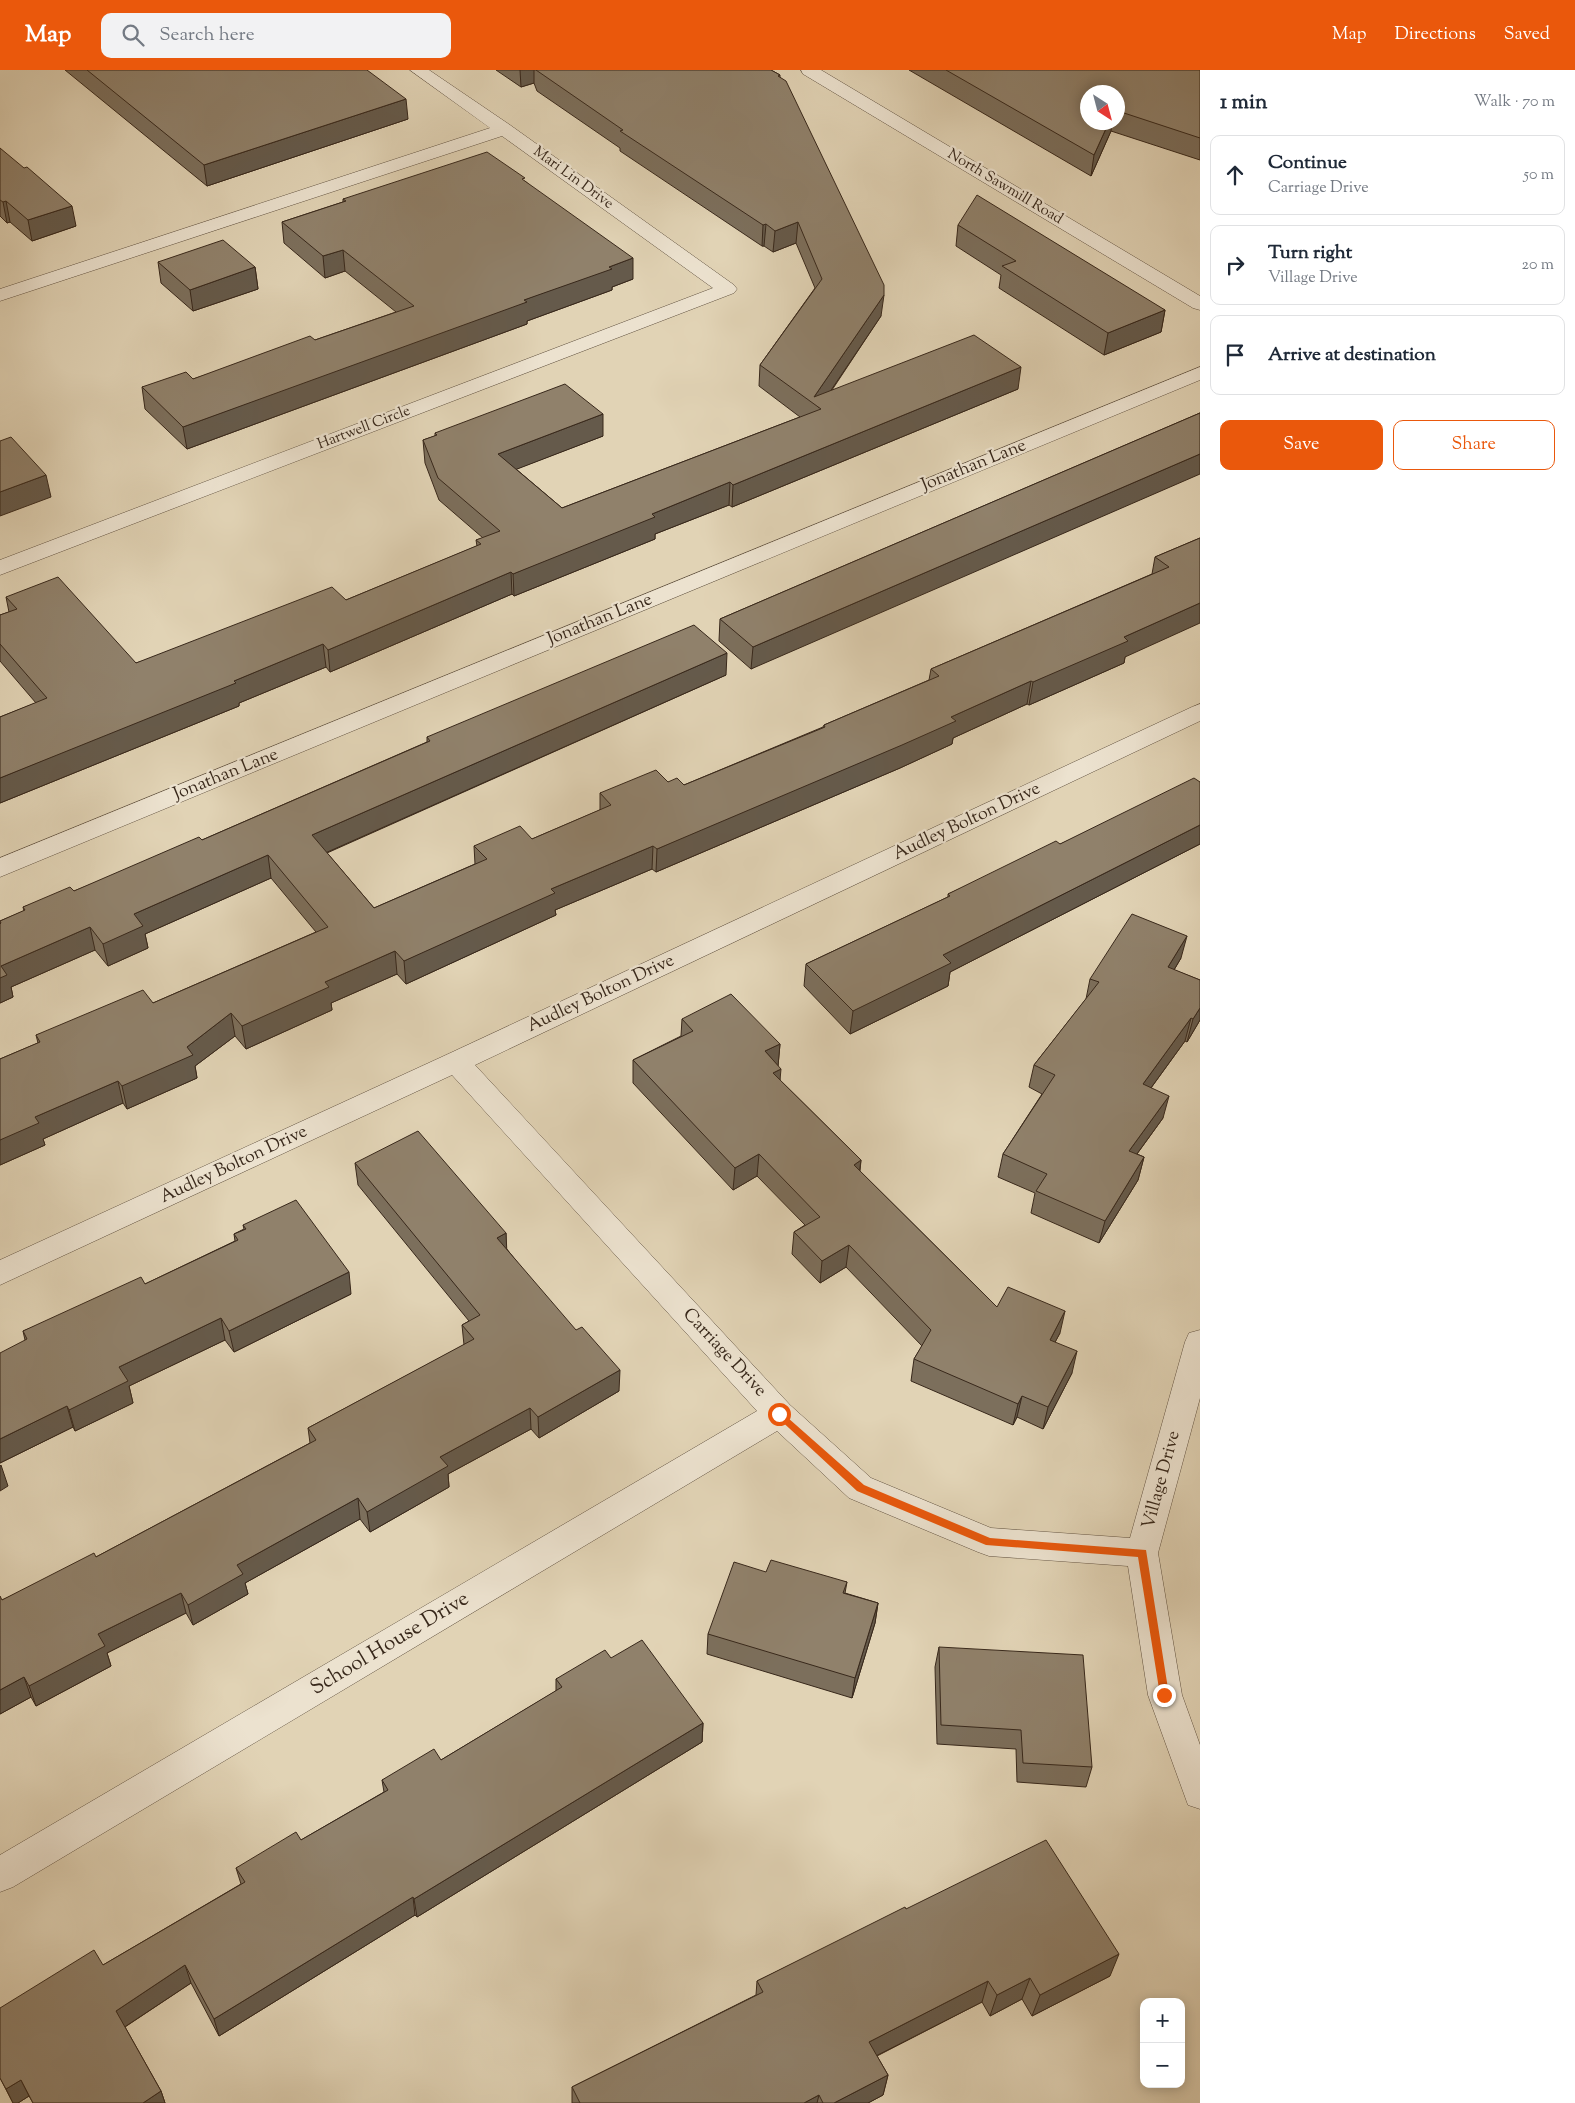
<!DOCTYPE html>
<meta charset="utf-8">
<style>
:root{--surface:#fff;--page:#f2f2f3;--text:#1f2937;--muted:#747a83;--line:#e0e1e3;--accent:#ea580c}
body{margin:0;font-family:"Sorts Mill Goudy",serif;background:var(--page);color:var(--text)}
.controls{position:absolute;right:15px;bottom:15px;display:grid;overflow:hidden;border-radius:10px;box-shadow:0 2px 12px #0003}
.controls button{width:45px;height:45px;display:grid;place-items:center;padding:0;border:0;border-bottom:1px solid var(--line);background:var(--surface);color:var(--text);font:25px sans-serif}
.compass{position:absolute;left:1080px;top:15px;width:45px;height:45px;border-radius:50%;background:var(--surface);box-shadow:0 2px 12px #0003;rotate:144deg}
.stop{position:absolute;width:15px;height:15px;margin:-11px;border:4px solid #ea580c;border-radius:50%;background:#fff}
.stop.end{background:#ea580c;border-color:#fff;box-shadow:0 1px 5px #0008}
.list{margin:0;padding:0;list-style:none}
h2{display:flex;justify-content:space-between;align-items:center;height:65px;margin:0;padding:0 20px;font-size:21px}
h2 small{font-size:16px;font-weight:400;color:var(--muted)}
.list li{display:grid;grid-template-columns:32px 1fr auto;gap:15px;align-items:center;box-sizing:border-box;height:80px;margin:0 10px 10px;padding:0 10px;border:1px solid var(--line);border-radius:10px}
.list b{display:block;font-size:19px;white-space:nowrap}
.list p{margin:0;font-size:16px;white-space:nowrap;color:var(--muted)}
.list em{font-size:16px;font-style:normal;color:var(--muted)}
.actions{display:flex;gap:10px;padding:15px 20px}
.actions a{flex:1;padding:11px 0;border:1px solid var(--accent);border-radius:10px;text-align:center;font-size:18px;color:var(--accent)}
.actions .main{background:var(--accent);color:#fff}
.icon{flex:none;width:28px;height:28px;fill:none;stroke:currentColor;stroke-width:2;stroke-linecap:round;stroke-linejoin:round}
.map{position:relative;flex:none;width:1200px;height:2033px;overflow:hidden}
header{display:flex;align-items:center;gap:30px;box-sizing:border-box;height:70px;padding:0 25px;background:var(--accent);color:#fff}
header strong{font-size:24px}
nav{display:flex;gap:28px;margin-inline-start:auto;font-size:18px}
.search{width:350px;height:45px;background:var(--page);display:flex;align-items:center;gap:12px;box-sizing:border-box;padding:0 18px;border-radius:10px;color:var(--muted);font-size:19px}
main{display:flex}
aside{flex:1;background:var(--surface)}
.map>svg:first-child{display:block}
</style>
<header>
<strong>Map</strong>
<div class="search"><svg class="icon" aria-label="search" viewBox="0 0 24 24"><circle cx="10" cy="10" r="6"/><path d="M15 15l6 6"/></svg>Search here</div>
<nav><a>Map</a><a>Directions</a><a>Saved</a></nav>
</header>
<main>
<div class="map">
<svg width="1200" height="2033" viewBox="0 0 1200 2033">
<rect width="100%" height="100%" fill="#e1d3b5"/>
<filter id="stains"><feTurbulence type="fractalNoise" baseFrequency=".004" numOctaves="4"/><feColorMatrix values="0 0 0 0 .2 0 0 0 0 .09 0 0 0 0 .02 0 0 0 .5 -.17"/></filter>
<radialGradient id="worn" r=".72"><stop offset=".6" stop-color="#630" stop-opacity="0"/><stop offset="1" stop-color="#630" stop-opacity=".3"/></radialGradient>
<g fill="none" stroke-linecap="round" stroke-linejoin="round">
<defs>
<path id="minor" d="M 410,0 L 429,0 L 510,55 L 734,215 L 737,219 L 734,223 L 0,505 L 0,490 L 713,218 L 502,66 L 0,231 L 0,219 L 490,58 Z
M 801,0 L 821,0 L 1200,226 L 1200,240 L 1193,238 L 803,4 Z
M 1200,297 L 1200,310 L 0,807 L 0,788 Z
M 1200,634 L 1200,651 L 475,995 L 790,1335 L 871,1408 L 991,1458 L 1130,1468 L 1185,1272 L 1189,1263 L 1200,1260 L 1200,1328 L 1158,1483 L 1182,1625 L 1200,1675 L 1200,1739 L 1188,1735 L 1148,1625 L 1128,1496 L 989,1486 L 978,1482 L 849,1428 L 777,1361 L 13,1817 L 0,1822 L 0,1785 L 757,1341 L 452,1005 L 0,1215 L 0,1190 L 446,985 L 1192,637 Z"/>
</defs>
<use href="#minor" stroke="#625342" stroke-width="1"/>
<use href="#minor" fill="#ece2cf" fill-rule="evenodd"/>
</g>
<path fill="#7c6f5c" stroke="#38281b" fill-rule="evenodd" d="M 65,0 L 367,0 L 408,49 L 207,116 Z
M 496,0 L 771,0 L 780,5 L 780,7 L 881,246 L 832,320 L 1018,319 L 732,437 L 729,435 L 655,464 L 655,469 L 514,526 L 512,524 L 330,602 L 326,597 L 239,633 L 239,636 L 0,733 L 0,647 L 36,633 L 0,591 L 0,545 L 9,542 L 6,527 L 136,593 L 346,530 L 477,476 L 476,470 L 483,468 L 439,430 L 425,393 L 423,370 L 435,366 L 435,363 L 603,366 L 516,399 L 562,438 L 800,347 L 759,316 L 760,295 L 815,218 L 796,173 L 773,182 L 764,176 L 762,176 L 620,81 L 620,78 L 537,21 L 534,13 L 521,17 Z
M 909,0 L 1200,0 L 1200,90 L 1111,61 L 1091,106 ZM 1118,22 L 1118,52 L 1088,52 Z
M 0,78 L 76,156 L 32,171 L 10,152 L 7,153 L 0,146 Z
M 525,111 L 633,209 L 612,217 L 612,220 L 527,251 L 527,254 L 187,379 L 145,339 L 142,317 L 193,309 L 315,270 L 396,242 L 345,201 L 325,208 L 284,173 L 282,152 L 343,132 L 343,129 Z
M 958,155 L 1165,240 L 1161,262 L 1104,285 L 999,218 L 1001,205 L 956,176 Z
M 158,192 L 255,197 L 258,219 L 193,241 L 161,213 Z
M 1200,343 L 751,599 L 719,571 L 720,549 Z
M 1200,468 L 1125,587 L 1124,593 L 1029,635 L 1027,634 L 953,668 L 952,674 L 900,698 L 656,802 L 652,799 L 555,840 L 556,845 L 406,914 L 397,904 L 331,933 L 332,940 L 246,979 L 235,966 L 195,996 L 197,1008 L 127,1039 L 123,1033 L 43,1069 L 45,1075 L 0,1095 L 0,989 L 38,973 L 36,965 L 153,933 L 316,862 L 271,808 L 145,864 L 148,878 L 108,896 L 95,880 L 11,917 L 13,927 L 0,933 L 0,851 L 24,841 L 23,837 L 74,821 L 202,770 L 427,672 L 427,667 L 726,605 L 327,783 L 374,838 L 475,794 L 474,776 L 532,769 L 600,740 L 600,723 L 668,712 L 684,715 L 823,657 L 824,655 L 929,610 L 931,599 L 1152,504 L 1155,487 Z
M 1200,712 L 1200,774 L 950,902 L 948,916 L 850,964 L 804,916 L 806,894 L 948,827 L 948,824 Z
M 1181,888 L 1174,900 L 1200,910 L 1200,950 L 1187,972 L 1185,971 L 1151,1018 L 1163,1048 L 1137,1084 L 1144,1087 L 1138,1110 L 1099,1173 L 1031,1143 L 1035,1123 L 998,1107 L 1003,1084 L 1042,1024 L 1029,1017 L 1034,995 L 1086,929 L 1090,909 Z
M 682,949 L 780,974 L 778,996 L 780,1010 L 861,1090 L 860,1101 L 997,1237 L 1060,1263 L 1055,1272 L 1072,1303 L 1043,1359 L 1017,1347 L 1013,1355 L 911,1311 L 914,1289 L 922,1276 L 846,1197 L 820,1213 L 792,1184 L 794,1162 L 805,1155 L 757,1106 L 733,1120 L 633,1013 L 633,990 L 681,966 Z
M 355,1093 L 506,1163 L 506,1178 L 619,1321 L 539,1368 L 531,1359 L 448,1404 L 449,1417 L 370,1462 L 360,1449 L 245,1513 L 248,1524 L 193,1555 L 186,1543 L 107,1583 L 111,1596 L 36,1636 L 31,1627 L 0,1644 L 2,1530 L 96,1487 L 310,1373 L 308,1358 L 464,1275 L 462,1255 L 469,1251 L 358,1115 Z
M 243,1155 L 351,1224 L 234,1282 L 225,1270 L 129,1316 L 133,1333 L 75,1361 L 73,1357 L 0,1393 L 25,1270 L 23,1261 L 145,1214 L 235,1171 L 234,1164 L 244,1159 Z
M 766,1502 L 847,1512 L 845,1523 L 878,1533 L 875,1553 L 852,1628 L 707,1584 L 708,1564 Z
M 939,1577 L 1092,1697 L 1086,1717 L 1017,1712 L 1016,1679 L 937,1674 L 935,1597 Z
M 611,1588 L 703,1653 L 702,1672 L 417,1847 L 415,1845 L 219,1966 L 191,1913 L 125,1957 L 161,2021 L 165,2033 L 33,2033 L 29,2026 L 18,2033 L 13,2033 L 0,2008 L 103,1895 L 241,1814 L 236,1798 L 301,1770 L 384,1722 L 382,1710 L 441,1690 L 556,1621 L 556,1609 Z
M 906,1839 L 1110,1906 L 1032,1946 L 1022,1929 L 990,1946 L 982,1932 L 877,1986 L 888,2005 L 883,2025 L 868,2033 L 572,2033 L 572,2017 L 756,1925 L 757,1911 Z"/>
<path fill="#655a4b" stroke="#38281b" d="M 520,0 L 534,0 L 534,13 L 521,17 Z
M 406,29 L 408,49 L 207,116 L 204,95 Z
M 1109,52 L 1112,52 L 1111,61 L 1091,106 L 1094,85 Z
M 6,131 L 10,152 L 7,153 L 3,132 Z
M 72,136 L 76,156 L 32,171 L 28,150 Z
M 798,152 L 796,173 L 773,182 L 775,161 Z
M 766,154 L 764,176 L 762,176 L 763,155 Z
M 343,180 L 345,201 L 325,208 L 323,186 Z
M 633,188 L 633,209 L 612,217 L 612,220 L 527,251 L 527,254 L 187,379 L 183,357 L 524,230 L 609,197 Z
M 255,197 L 258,219 L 193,241 L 190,220 Z
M 884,225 L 881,246 L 819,338 L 814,327 Z
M 1165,240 L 1161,262 L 1104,285 L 1108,263 Z
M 1021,297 L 1018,319 L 732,437 L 733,415 Z
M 603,344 L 603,366 L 499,406 L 498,384 Z
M 1200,384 L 1200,404 L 751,599 L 753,577 Z
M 46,405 L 51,427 L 0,446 L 0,422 Z
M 730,412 L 729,435 L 655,464 L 655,469 L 514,526 L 513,504 L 652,444 Z
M 511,502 L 512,524 L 330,602 L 328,580 Z
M 1200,533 L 1200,553 L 1125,587 L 1124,593 L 1029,635 L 1033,612 L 1124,567 Z
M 323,574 L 326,597 L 239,633 L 239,636 L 0,733 L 0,708 Z
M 727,583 L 726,605 L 314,788 L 312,765 Z
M 1031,611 L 1027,634 L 953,668 L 952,674 L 900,698 L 656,802 L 657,779 Z
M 1200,755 L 1200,774 L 950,902 L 948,916 L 850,964 L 853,941 L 943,885 Z
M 653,776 L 652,799 L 555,840 L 556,845 L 406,914 L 404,891 L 551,819 Z
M 268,785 L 271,808 L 145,864 L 148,878 L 108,896 L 103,874 L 134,844 Z
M 90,857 L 95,880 L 11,917 L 13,927 L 0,933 L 0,908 L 1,896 Z
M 1187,866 L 1181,888 L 1162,920 L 1168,897 Z
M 395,881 L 397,904 L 331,933 L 332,940 L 246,979 L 242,956 L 325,912 Z
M 1200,938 L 1200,950 L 1187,972 L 1193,949 Z
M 231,943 L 235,966 L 195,996 L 197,1008 L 127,1039 L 122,1016 L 187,977 Z
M 1191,948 L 1185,971 L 1137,1037 L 1143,1014 Z
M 780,974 L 778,996 L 765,981 Z
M 781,999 L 779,1021 L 773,1003 Z
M 118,1011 L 123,1033 L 43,1069 L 45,1075 L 0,1095 L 0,1070 L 35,1047 Z
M 1169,1026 L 1163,1048 L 1123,1103 L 1129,1081 Z
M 759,1084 L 757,1106 L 733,1120 L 735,1098 Z
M 1144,1087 L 1138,1110 L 1099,1173 L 1105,1151 Z
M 861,1090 L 858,1112 L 854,1095 Z
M 506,1163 L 507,1185 L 497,1168 Z
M 849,1175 L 846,1197 L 820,1213 L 822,1191 Z
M 349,1202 L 351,1224 L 234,1282 L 229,1261 Z
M 1065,1241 L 1060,1263 L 1045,1291 L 1050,1270 Z
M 221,1248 L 225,1270 L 129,1316 L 133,1333 L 75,1361 L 69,1340 L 119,1297 Z
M 1077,1281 L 1072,1303 L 1043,1359 L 1048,1337 Z
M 620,1300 L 619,1321 L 539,1368 L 538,1347 Z
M 1022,1326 L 1017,1347 L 1013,1355 L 1018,1334 Z
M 67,1336 L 73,1357 L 0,1393 L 0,1369 Z
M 530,1338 L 531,1359 L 448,1404 L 449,1417 L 370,1462 L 367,1442 L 440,1387 Z
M 1,1395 L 8,1416 L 0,1421 L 0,1396 Z
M 358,1428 L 360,1449 L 245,1513 L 248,1524 L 193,1555 L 188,1535 L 237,1495 Z
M 181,1523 L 186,1543 L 107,1583 L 111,1596 L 36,1636 L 29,1616 L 98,1564 Z
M 878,1533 L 875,1553 L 852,1628 L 855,1608 Z
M 24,1607 L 31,1627 L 0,1644 L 0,1620 Z
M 703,1653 L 702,1672 L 417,1847 L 414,1829 Z
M 413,1827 L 415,1845 L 219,1966 L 214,1949 Z
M 1119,1884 L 1110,1906 L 1032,1946 L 1040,1925 Z
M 185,1895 L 191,1913 L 123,1958 L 116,1941 Z
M 1030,1908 L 1022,1929 L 990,1946 L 997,1925 Z
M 988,1911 L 982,1932 L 864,1992 L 869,1972 Z
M 888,2005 L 883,2025 L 868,2033 L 834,2033 Z
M 21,2010 L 29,2026 L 18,2033 L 13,2033 L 6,2019 Z
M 161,2021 L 165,2033 L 143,2033 Z
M 819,2025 L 817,2033 L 804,2033 Z"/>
<path fill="#90816b" stroke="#38281b" d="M 87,0 L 367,0 L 406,29 L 204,95 Z
M 536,0 L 771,0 L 780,5 L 778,6 L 786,11 L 884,215 L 884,225 L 814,327 L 974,265 L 1021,297 L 733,415 L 730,412 L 652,444 L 655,447 L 513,504 L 511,502 L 328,580 L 323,574 L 234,611 L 236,613 L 0,708 L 0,647 L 47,628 L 0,574 L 0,545 L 17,539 L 6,527 L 58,507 L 136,593 L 332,517 L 346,530 L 481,474 L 476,470 L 500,461 L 438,408 L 423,370 L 437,365 L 435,363 L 565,314 L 603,344 L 498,384 L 562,438 L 821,339 L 760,295 L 822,209 L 798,152 L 775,161 L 766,154 L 763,155 L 620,61 L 623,60 Z
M 946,0 L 1200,0 L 1200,68 L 1118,41 L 1118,22 L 1088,22 L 1088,52 L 1109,52 L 1094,85 Z
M 0,78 L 24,98 L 27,97 L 72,136 L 28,150 L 6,131 L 3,132 L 0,130 Z
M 487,82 L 525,108 L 522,109 L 633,188 L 609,197 L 612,199 L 524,230 L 527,232 L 183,357 L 142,317 L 186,302 L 193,309 L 310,266 L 315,270 L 414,236 L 343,180 L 323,186 L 282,152 L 346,131 L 343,129 Z
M 977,125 L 1165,240 L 1108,263 L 1002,196 L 1016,191 L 958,155 Z
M 223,170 L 255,197 L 190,220 L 158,192 Z
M 1200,343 L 1200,384 L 753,577 L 720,549 Z
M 11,367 L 46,405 L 0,422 L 0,371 Z
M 1200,468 L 1200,533 L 1124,567 L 1128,571 L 1033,612 L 1031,611 L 951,647 L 956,651 L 902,675 L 657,779 L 653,776 L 551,819 L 555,823 L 404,891 L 395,881 L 325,912 L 329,917 L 242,956 L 231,943 L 187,977 L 193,985 L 122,1016 L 118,1011 L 35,1047 L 39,1053 L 0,1070 L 0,989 L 40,972 L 36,965 L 143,920 L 153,933 L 328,857 L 268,785 L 134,844 L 143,856 L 103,874 L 90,857 L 1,896 L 7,905 L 0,908 L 0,854 L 1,853 L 0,851 L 25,840 L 23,837 L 70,817 L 74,821 L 199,767 L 202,770 L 430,671 L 427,667 L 694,555 L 727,583 L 312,765 L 374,838 L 487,789 L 474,776 L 520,756 L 532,769 L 611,735 L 600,723 L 656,700 L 668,712 L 677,708 L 684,715 L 825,657 L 824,655 L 939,606 L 931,599 L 1169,497 L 1155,487 Z
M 1194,708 L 1200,712 L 1200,755 L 943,885 L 951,893 L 853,941 L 806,894 L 950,826 L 948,824 L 1056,771 L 1060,774 Z
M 1132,844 L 1187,866 L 1168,897 L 1200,910 L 1200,938 L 1193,949 L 1191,948 L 1143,1014 L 1169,1026 L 1129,1081 L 1144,1087 L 1105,1151 L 1036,1121 L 1047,1104 L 1003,1084 L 1055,1005 L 1034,995 L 1099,912 L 1090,909 Z
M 731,924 L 780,974 L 765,981 L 781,999 L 773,1003 L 861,1090 L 854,1095 L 997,1237 L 1008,1217 L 1065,1241 L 1050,1270 L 1077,1281 L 1048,1337 L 1022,1326 L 1018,1334 L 914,1289 L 931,1260 L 849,1175 L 822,1191 L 794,1162 L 820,1147 L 759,1084 L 735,1098 L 633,990 L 693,961 L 682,949 Z
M 418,1061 L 506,1163 L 497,1168 L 576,1260 L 582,1257 L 620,1300 L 538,1347 L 530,1338 L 440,1387 L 448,1396 L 367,1442 L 358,1428 L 237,1495 L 243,1504 L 188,1535 L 181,1523 L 98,1564 L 105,1576 L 29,1616 L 24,1607 L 0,1620 L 0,1526 L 2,1530 L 94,1483 L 96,1487 L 316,1370 L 308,1358 L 474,1269 L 462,1255 L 480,1245 L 355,1093 Z
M 296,1130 L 349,1202 L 229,1261 L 221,1248 L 119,1297 L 128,1311 L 69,1340 L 67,1336 L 0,1369 L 0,1283 L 27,1269 L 23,1261 L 141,1207 L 145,1214 L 238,1170 L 234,1164 L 246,1159 L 243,1155 Z
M 771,1490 L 847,1512 L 843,1523 L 878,1533 L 855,1608 L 708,1564 L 734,1492 L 766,1502 Z
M 642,1570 L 703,1653 L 414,1829 L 413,1827 L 214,1949 L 185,1895 L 116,1941 L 161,2021 L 143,2033 L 33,2033 L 21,2010 L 6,2019 L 0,2008 L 0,1938 L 94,1880 L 103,1895 L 245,1812 L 236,1798 L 296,1762 L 301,1770 L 388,1720 L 382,1710 L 434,1679 L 441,1690 L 562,1617 L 556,1609 L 605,1580 L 611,1588 Z
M 939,1577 L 1083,1585 L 1092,1697 L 1023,1693 L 1021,1660 L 941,1655 Z
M 1046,1770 L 1119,1884 L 1040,1925 L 1030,1908 L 997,1925 L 988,1911 L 869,1972 L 888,2005 L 834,2033 L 823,2033 L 819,2025 L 804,2033 L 580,2033 L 572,2017 L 763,1922 L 757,1911 L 905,1837 L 906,1839 Z"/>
<path fill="#ea580c" d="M 779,1340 L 864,1415 L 990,1468 L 1146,1480 L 1169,1625 L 1168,1628 L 1161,1628 L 1160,1625 L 1138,1487 L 986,1475 L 857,1421 L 776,1346 L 775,1344 Z"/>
<g text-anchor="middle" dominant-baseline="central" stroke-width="4.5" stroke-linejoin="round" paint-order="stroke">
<g font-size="15" fill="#38281b" stroke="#ece2cf">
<text transform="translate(573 108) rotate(36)">Mari Lin Drive</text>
<text transform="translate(1005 117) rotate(31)">North Sawmill Road</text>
<text transform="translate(364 358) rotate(-21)">Hartwell Circle</text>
</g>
<g font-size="18" fill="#38281b" stroke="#ece2cf">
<text transform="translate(974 396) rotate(-22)">Jonathan Lane</text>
<text transform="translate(600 550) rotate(-22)">Jonathan Lane</text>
<text transform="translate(226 705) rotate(-22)">Jonathan Lane</text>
<text transform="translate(967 752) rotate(-25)">Audley Bolton Drive</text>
<text transform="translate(601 924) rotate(-25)">Audley Bolton Drive</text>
<text transform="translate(234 1095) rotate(-25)">Audley Bolton Drive</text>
<text transform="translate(724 1283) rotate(47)">Carriage Drive</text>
<text transform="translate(1162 1410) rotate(-75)">Village Drive</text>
</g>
<g font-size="21" fill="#38281b" stroke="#ece2cf">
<text transform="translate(390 1574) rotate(-31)">School House Drive</text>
</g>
</g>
<rect width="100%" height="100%" filter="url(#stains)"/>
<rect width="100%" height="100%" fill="url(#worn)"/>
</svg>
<div class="controls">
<button>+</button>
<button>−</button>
</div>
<svg class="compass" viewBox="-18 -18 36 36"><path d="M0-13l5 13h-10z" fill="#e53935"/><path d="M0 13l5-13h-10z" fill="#747a83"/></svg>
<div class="stop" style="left:779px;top:1344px"></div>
<div class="stop end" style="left:1164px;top:1625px"></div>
</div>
<aside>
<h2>1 min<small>Walk · 70 m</small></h2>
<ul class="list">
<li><svg class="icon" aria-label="ahead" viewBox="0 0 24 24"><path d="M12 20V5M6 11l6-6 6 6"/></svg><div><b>Continue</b><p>Carriage Drive</p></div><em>50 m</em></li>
<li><svg class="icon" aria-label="right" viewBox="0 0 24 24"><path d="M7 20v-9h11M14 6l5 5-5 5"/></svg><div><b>Turn right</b><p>Village Drive</p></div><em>20 m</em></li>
<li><svg class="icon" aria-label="arrive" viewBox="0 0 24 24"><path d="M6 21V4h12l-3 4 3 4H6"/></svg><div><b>Arrive at destination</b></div></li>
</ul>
<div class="actions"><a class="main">Save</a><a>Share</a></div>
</aside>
</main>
